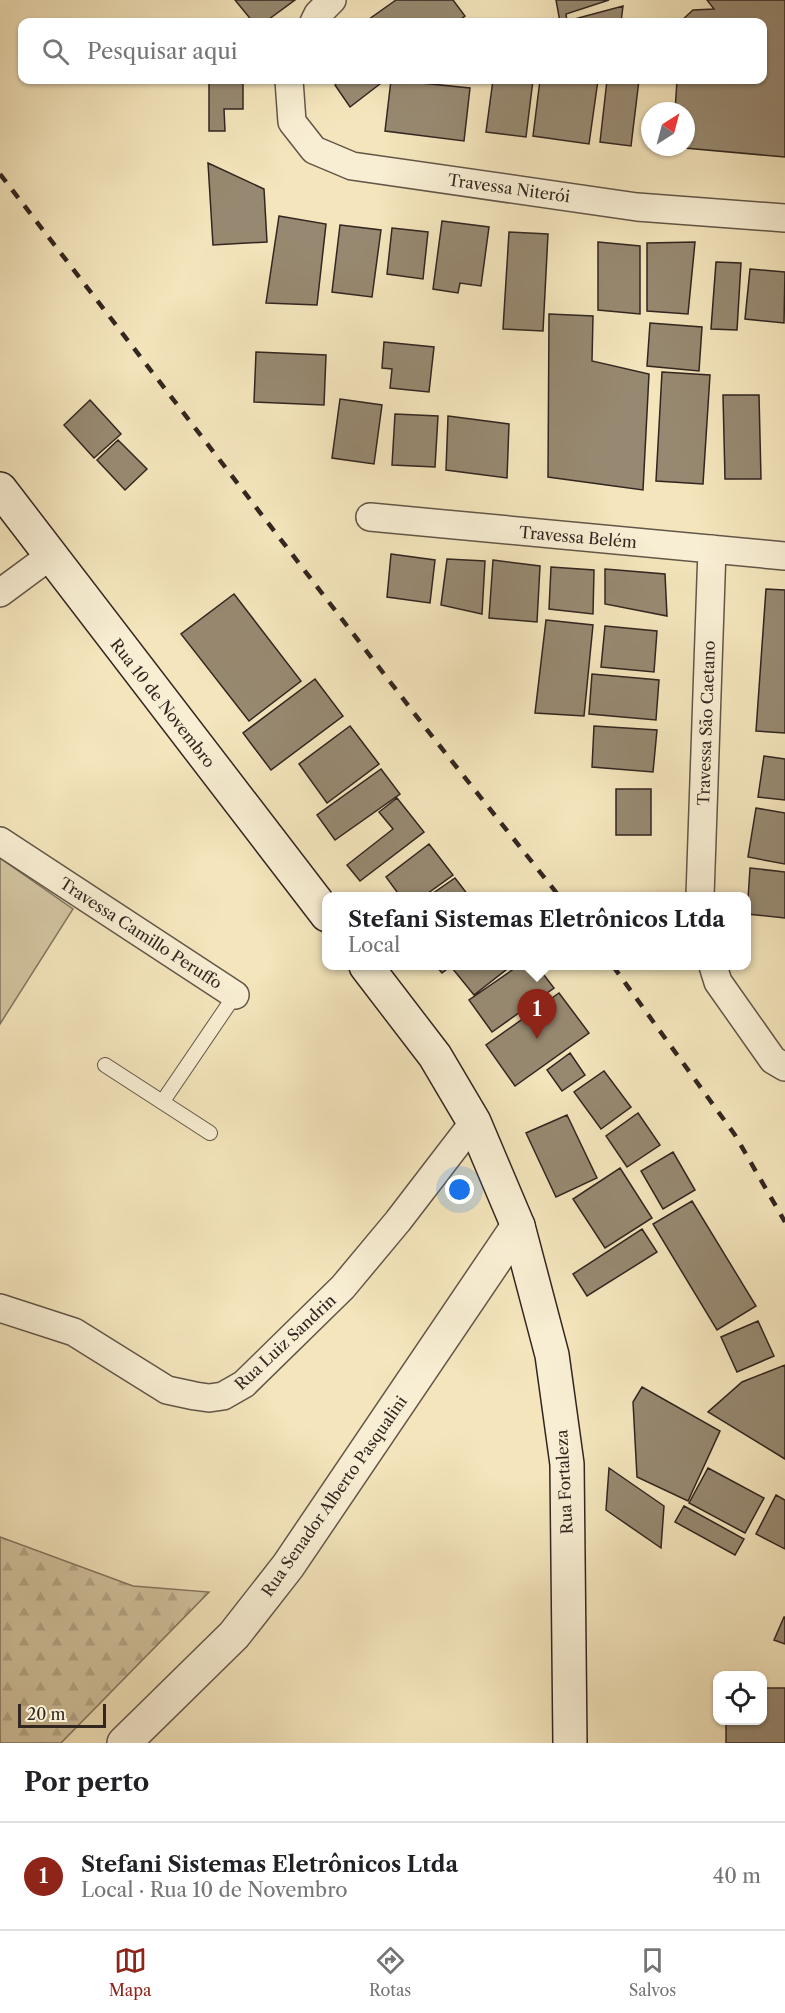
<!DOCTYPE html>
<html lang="pt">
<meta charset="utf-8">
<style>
:root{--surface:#fff;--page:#f2f2f2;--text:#202124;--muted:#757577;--line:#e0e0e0;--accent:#8f2418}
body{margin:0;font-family:"Libre Caslon Text",serif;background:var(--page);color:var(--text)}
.controls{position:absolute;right:18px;bottom:18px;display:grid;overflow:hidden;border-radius:12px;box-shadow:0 2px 4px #0004}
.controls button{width:54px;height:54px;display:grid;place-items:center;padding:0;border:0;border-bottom:2px solid var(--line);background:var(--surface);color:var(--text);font:30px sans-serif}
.compass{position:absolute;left:641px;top:102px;width:54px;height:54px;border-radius:50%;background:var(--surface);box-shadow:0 2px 4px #0004;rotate:36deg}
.scale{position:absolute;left:18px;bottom:15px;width:88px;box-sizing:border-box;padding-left:6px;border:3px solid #322620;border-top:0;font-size:16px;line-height:21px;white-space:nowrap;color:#322620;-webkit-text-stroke:4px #f8eed3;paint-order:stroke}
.you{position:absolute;left:460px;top:1190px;width:21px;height:21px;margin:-15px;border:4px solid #fff;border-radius:50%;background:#1a73e8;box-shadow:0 0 0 9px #1a73e833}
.badge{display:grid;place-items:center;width:39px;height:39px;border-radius:50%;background:var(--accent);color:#fff;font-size:20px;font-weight:700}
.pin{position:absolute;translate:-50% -50px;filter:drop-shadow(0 2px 3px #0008)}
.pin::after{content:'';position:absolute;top:32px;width:21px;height:18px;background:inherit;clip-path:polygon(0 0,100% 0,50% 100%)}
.popup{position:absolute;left:322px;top:892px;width:429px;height:78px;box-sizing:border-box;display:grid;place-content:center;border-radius:12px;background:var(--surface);filter:drop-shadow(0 2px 4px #0005);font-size:20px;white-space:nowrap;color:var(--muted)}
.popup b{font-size:22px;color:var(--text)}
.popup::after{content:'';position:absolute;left:50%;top:100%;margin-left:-12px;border:12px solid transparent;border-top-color:var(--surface)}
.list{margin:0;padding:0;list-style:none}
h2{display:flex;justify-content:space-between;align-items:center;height:78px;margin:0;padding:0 24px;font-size:26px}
h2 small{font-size:20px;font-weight:400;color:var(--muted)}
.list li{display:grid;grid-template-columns:39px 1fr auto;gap:18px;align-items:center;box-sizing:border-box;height:108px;padding:0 24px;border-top:2px solid var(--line)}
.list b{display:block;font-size:22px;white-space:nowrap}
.list p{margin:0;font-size:20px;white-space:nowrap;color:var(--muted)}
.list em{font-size:20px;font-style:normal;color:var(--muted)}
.icon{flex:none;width:33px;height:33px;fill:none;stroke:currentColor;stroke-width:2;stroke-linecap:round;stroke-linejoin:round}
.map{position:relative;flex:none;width:785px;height:1743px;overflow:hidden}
.search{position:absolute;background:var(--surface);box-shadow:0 2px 4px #0004;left:18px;right:18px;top:18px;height:66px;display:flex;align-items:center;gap:15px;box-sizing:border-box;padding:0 21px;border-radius:12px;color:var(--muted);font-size:22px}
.sheet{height:186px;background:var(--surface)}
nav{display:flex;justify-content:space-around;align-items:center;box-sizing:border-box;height:84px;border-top:2px solid var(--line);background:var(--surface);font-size:16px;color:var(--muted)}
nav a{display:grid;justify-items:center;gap:3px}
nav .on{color:var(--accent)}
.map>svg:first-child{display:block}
</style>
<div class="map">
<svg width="785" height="1743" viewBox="0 0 785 1743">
<defs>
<pattern id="forest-firs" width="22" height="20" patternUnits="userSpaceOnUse" patternTransform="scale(1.5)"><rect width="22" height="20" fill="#d3c5a1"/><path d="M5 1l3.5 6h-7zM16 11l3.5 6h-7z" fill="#b6a98a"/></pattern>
</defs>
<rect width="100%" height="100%" fill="#f4e5bc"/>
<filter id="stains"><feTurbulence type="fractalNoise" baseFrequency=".00333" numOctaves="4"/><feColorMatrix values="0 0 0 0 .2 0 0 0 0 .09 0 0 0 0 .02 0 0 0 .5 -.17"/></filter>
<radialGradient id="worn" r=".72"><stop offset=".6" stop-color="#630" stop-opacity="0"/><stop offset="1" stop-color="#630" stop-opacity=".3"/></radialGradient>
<path fill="url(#forest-firs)" stroke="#827660" stroke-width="1.5" d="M 0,1537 L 133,1586 L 209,1592 L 61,1743 L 0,1743 Z"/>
<path fill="#d3c5a1" stroke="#827660" stroke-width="1.5" d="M 0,858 L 73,909 L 0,1024 Z"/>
<path fill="#978971" stroke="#322620" stroke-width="1.5" d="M 235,0 L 295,0 L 265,22 L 253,22 Z
M 396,0 L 453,0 L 465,16 L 457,22 L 365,22 Z
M 556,0 L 609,0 L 566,14 L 567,21 L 623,6 L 621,22 L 560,22 Z
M 707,0 L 785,0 L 785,157 L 673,147 L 686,147 L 686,111 L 675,111 L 677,80 L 762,80 L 762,22 L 680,22 L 693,10 L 714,9 Z
M 209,80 L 243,80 L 243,109 L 224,109 L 225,131 L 209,131 Z
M 340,80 L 385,80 L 350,107 L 335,85 Z
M 391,80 L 470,88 L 464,141 L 385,131 Z
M 493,80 L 533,80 L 526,137 L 486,132 Z
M 540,80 L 598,80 L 589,144 L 533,136 Z
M 607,80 L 639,80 L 631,146 L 600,142 Z
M 208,163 L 264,189 L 267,242 L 213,245 Z
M 279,216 L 326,224 L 317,305 L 266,303 Z
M 442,221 L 489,227 L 481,286 L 460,283 L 458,293 L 433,289 Z
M 340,225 L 381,230 L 372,297 L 332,292 Z
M 392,228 L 428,232 L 423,279 L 387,274 Z
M 509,232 L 548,234 L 543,331 L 503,329 Z
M 598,242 L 640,246 L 640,314 L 598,310 Z
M 695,242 L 688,314 L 647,311 L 647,243 Z
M 716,262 L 741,263 L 737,330 L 711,329 Z
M 750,269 L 785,272 L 784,323 L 745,319 Z
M 549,314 L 593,316 L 592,361 L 649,374 L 643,490 L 548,477 Z
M 650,323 L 702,327 L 699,371 L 647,366 Z
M 384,342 L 434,347 L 429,392 L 390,388 L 392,369 L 382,368 Z
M 256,352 L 326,355 L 324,405 L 254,402 Z
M 662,372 L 710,375 L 703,484 L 656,481 Z
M 723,395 L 759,395 L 761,479 L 725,479 Z
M 340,399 L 382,405 L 374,464 L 332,458 Z
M 90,400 L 121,434 L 94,458 L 64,425 Z
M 395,414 L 438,416 L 435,467 L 392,465 Z
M 448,416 L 509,424 L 507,478 L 446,470 Z
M 118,440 L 147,469 L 125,490 L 97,460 Z
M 391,554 L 435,560 L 430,603 L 387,597 Z
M 447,559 L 485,561 L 482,614 L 441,605 Z
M 493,560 L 540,566 L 537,622 L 489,618 Z
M 551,567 L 594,570 L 593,614 L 549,609 Z
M 605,569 L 665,574 L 667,616 L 605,604 Z
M 766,589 L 785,590 L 785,733 L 756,731 Z
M 234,594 L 301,681 L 249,721 L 181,634 Z
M 546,620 L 593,625 L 584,716 L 535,713 Z
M 605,626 L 657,631 L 654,672 L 601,667 Z
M 592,674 L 659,680 L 656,720 L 589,714 Z
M 315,679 L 343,716 L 271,770 L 243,733 Z
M 350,726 L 379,764 L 327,803 L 299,764 Z
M 594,726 L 657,730 L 653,772 L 592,767 Z
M 764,756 L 785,759 L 785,800 L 758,797 Z
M 381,769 L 400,794 L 335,840 L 317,815 Z
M 616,789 L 651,789 L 651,835 L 616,835 Z
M 397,798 L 424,832 L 360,881 L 347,865 L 393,829 L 379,812 Z
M 756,808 L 785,813 L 785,864 L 748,857 Z
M 429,844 L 453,875 L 424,896 L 400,896 L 386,877 Z
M 750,868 L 785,872 L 785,918 L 747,914 Z
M 455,878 L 468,895 L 466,896 L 429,896 Z
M 436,966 L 451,966 L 442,973 Z
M 455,966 L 511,966 L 474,995 L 452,968 Z
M 518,966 L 537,966 L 554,988 L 492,1032 L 469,1000 Z
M 559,993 L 589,1033 L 515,1086 L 486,1045 Z
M 570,1053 L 585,1075 L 562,1091 L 547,1070 Z
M 604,1071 L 631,1107 L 601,1129 L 574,1092 Z
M 638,1113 L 660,1145 L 627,1167 L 606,1136 Z
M 567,1115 L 597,1178 L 556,1197 L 526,1133 Z
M 673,1152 L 695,1190 L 663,1209 L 641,1171 Z
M 620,1168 L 652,1218 L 605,1248 L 573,1199 Z
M 692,1201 L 756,1306 L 717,1330 L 653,1224 Z
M 642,1229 L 657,1252 L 587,1296 L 573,1274 Z
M 758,1321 L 774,1356 L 737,1372 L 721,1337 Z
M 785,1365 L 785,1459 L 708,1412 L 742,1382 Z
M 642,1387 L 720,1431 L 688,1501 L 637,1477 L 633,1402 Z
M 609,1468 L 664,1506 L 661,1548 L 606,1510 Z
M 708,1468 L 764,1498 L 745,1533 L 689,1503 Z
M 776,1495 L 785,1500 L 785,1549 L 756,1534 Z
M 684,1506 L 744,1539 L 735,1555 L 675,1522 Z
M 784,1617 L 785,1617 L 785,1644 L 774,1640 Z
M 762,1688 L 785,1688 L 785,1743 L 726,1743 L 726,1720 L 762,1720 Z"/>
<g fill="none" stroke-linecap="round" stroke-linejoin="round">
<defs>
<path id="service" d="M 105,1065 L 210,1133
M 163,1101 L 235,995"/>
<path id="minor" d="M 314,22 L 318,14 L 332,0
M 289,80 L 292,122 L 314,150 L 352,166 L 637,207 L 785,218
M 370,517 L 785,556
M 0,593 L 50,556
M 0,841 L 235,995
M 700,896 L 712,549
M 713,966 L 718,982 L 773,1060 L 785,1067
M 0,1308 L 74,1332 L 167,1390 L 195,1396 L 209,1398 L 223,1396 L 244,1384 L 343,1287 L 398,1221 L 474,1122"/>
<path id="tertiary" d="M 124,1743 L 234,1635 L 288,1566 L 518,1226"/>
<path id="secondary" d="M 0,489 L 327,915
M 366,966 L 435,1056 L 474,1122 L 518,1226 L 552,1355 L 567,1464 L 570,1743"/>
</defs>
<use href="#service" stroke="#625647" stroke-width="16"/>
<use href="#minor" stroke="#625647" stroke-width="30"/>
<use href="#tertiary" stroke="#625647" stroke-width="36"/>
<use href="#secondary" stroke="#322620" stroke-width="36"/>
<use href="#service" stroke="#f8eed3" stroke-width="14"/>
<use href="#minor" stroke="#f8eed3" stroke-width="27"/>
<use href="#tertiary" stroke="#f8eed3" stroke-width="33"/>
<use href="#secondary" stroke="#f8eed3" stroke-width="33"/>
<path stroke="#322620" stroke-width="4.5" stroke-dasharray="10 10" stroke-linecap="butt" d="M 0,174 L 424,726 L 559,896
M 613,966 L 735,1135 L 785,1222"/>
</g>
<g text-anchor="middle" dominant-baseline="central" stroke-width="6" stroke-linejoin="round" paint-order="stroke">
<g font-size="16" fill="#322620" stroke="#f8eed3">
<text transform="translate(509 188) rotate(8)">Travessa Niterói</text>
<text transform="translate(578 537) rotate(5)">Travessa Belém</text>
<text transform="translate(163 703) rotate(52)">Rua 10 de Novembro</text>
<text transform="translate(706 723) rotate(-88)">Travessa São Caetano</text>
<text transform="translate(141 933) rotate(33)">Travessa Camillo Peruffo</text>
<text transform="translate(285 1342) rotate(-43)">Rua Luiz Sandrin</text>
<text transform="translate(564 1482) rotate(-93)">Rua Fortaleza</text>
<text transform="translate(334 1496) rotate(-55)">Rua Senador Alberto Pasqualini</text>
</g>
</g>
<rect width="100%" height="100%" filter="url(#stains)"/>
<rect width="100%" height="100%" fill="url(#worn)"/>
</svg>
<div class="controls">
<button><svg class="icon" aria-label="locate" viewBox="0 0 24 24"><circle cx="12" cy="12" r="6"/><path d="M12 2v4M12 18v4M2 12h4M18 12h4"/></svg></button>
</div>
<svg class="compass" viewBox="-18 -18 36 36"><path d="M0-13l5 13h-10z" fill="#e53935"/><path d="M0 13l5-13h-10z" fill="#757577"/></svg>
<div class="scale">20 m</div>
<div class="you"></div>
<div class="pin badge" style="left:537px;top:1039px">1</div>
<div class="popup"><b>Stefani Sistemas Eletrônicos Ltda</b>Local</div>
<div class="search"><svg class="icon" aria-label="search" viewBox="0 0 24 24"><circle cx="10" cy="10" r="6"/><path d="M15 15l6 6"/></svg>Pesquisar aqui</div>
</div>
<section class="sheet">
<h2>Por perto<small></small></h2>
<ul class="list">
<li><span class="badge">1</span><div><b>Stefani Sistemas Eletrônicos Ltda</b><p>Local · Rua 10 de Novembro</p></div><em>40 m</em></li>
</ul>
</section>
<nav>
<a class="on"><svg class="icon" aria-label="map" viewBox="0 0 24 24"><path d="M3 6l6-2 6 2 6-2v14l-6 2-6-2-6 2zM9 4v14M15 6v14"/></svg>Mapa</a>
<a><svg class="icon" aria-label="directions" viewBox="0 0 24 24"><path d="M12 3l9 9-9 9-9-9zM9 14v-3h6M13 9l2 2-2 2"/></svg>Rotas</a>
<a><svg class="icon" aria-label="saved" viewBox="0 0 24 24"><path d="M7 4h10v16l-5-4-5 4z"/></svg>Salvos</a>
</nav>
